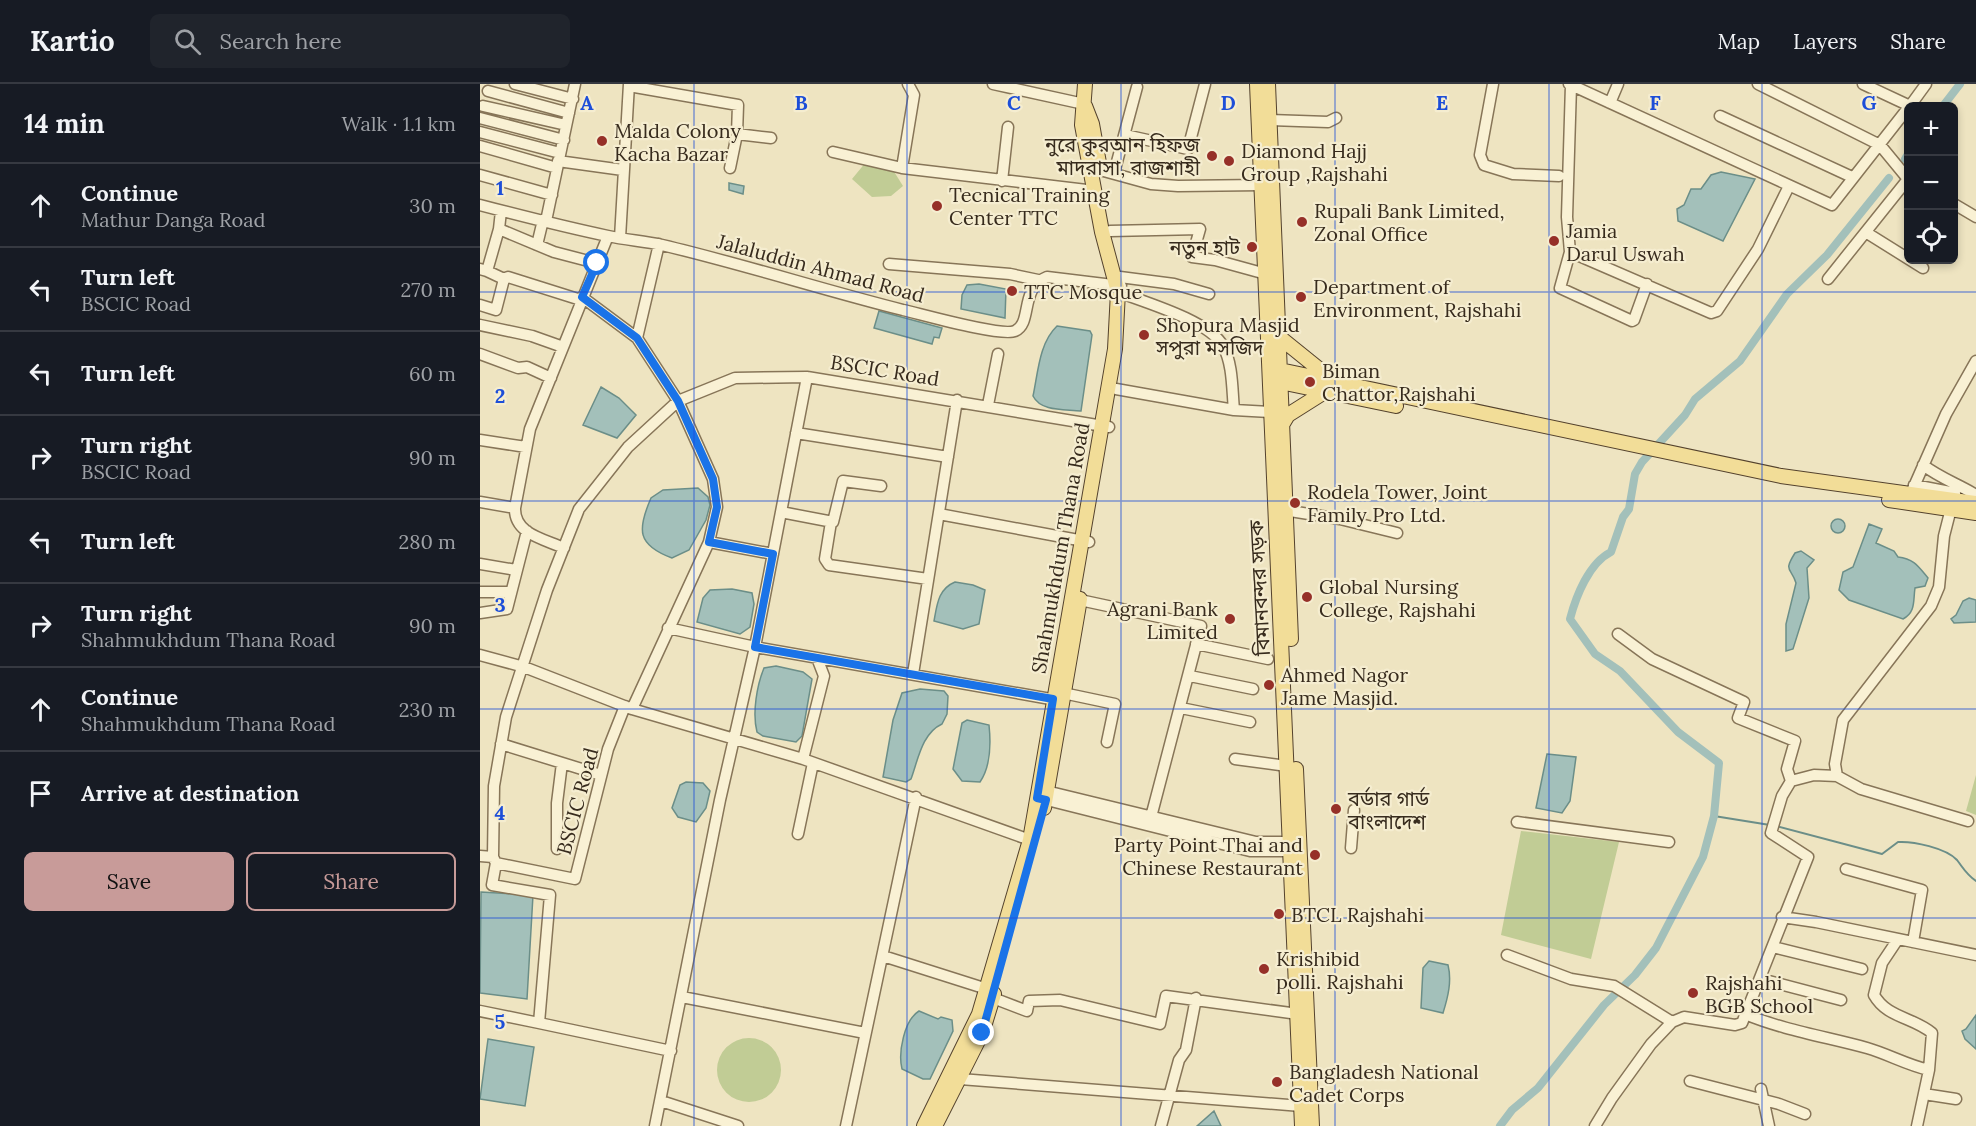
<!DOCTYPE html>
<meta charset="utf-8">
<style>
:root{--surface:#171b24;--page:#20242c;--text:#f1f3f6;--muted:#9ea1a6;--line:#363941;--accent:#c89b99}
body{margin:0;font-family:Lora,"Noto Sans Bengali",serif;background:var(--page);color:var(--text)}
.controls{position:absolute;right:18px;top:18px;display:grid;overflow:hidden;border-radius:9px;box-shadow:0 3px 9px #0003}
.controls button{width:54px;height:54px;display:grid;place-items:center;padding:0;border:0;border-bottom:2px solid var(--line);background:var(--surface);color:var(--text);font:30px sans-serif}
.stop{position:absolute;width:18px;height:18px;margin:-14px;border:4px solid #1a73e8;border-radius:50%;background:#fff}
.stop.end{background:#1a73e8;border-color:#fff;box-shadow:0 2px 6px #0008}
.list{margin:0;padding:0;list-style:none}
h2{display:flex;justify-content:space-between;align-items:center;height:78px;margin:0;padding:0 24px;font-size:26px}
h2 small{font-size:20px;font-weight:400;color:var(--muted)}
.list li{display:grid;grid-template-columns:39px 1fr auto;gap:18px;align-items:center;box-sizing:border-box;height:84px;padding:0 24px;border-top:2px solid var(--line)}
.list b{display:block;font-size:22px;white-space:nowrap}
.list p{margin:0;font-size:20px;white-space:nowrap;color:var(--muted)}
.list em{font-size:20px;font-style:normal;color:var(--muted)}
.actions{display:flex;gap:12px;padding:18px 24px}
.actions a{flex:1;padding:14px 0;border:2px solid var(--accent);border-radius:9px;text-align:center;font-size:21px;color:var(--accent)}
.actions .main{background:var(--accent);color:#111}
.icon{flex:none;width:33px;height:33px;fill:none;stroke:currentColor;stroke-width:2;stroke-linecap:round;stroke-linejoin:round}
.map{position:relative;flex:none;width:1496px;height:1042px;overflow:hidden}
header{display:flex;align-items:center;gap:36px;box-sizing:border-box;height:84px;padding:0 30px;background:var(--surface);border-bottom:2px solid var(--line)}
header strong{font-size:28px}
nav{display:flex;gap:33px;margin-inline-start:auto;font-size:21px}
.search{width:420px;height:54px;background:var(--page);display:flex;align-items:center;gap:15px;box-sizing:border-box;padding:0 21px;border-radius:9px;color:var(--muted);font-size:22px}
main{display:flex}
aside{flex:1;background:var(--surface)}
.map>svg:first-child{display:block}
</style>
<header>
<strong>Kartio</strong>
<div class="search"><svg class="icon" aria-label="search" viewBox="0 0 24 24"><circle cx="10" cy="10" r="6"/><path d="M15 15l6 6"/></svg>Search here</div>
<nav><a>Map</a><a>Layers</a><a>Share</a></nav>
</header>
<main>
<aside>
<h2>14 min<small>Walk · 1.1 km</small></h2>
<ul class="list">
<li><svg class="icon" aria-label="ahead" viewBox="0 0 24 24"><path d="M12 20V5M6 11l6-6 6 6"/></svg><div><b>Continue</b><p>Mathur Danga Road</p></div><em>30 m</em></li>
<li><svg class="icon" aria-label="left" viewBox="0 0 24 24"><path d="M17 20v-9H6M10 6l-5 5 5 5"/></svg><div><b>Turn left</b><p>BSCIC Road</p></div><em>270 m</em></li>
<li><svg class="icon" aria-label="left" viewBox="0 0 24 24"><path d="M17 20v-9H6M10 6l-5 5 5 5"/></svg><div><b>Turn left</b></div><em>60 m</em></li>
<li><svg class="icon" aria-label="right" viewBox="0 0 24 24"><path d="M7 20v-9h11M14 6l5 5-5 5"/></svg><div><b>Turn right</b><p>BSCIC Road</p></div><em>90 m</em></li>
<li><svg class="icon" aria-label="left" viewBox="0 0 24 24"><path d="M17 20v-9H6M10 6l-5 5 5 5"/></svg><div><b>Turn left</b></div><em>280 m</em></li>
<li><svg class="icon" aria-label="right" viewBox="0 0 24 24"><path d="M7 20v-9h11M14 6l5 5-5 5"/></svg><div><b>Turn right</b><p>Shahmukhdum Thana Road</p></div><em>90 m</em></li>
<li><svg class="icon" aria-label="ahead" viewBox="0 0 24 24"><path d="M12 20V5M6 11l6-6 6 6"/></svg><div><b>Continue</b><p>Shahmukhdum Thana Road</p></div><em>230 m</em></li>
<li><svg class="icon" aria-label="arrive" viewBox="0 0 24 24"><path d="M6 21V4h12l-3 4 3 4H6"/></svg><div><b>Arrive at destination</b></div></li>
</ul>
<div class="actions"><a class="main">Save</a><a>Share</a></div>
</aside>
<div class="map">
<svg width="1496" height="1042" viewBox="0 0 1496 1042">
<rect width="100%" height="100%" fill="#eee4c1"/>
<path fill="#c1cc95" d="M 386,78 L 413,86 L 423,102 L 411,112 L 392,113 L 372,95 Z
M 1496,691 L 1496,731 L 1486,727 Z
M 1041,747 L 1139,758 L 1111,875 L 1021,851 Z
M237 986a32 32 0 1 1 64 0a32 32 0 1 1-64 0Z"/>
<path fill="#a3c0ba" stroke="#6b8e88" stroke-width="1.5" d="M 1241,88 L 1275,95 L 1243,157 L 1198,137 L 1197,125 L 1204,121 L 1211,105 L 1221,105 L 1231,91 Z
M 249,99 L 264,102 L 263,110 L 249,106 Z
M 499,200 L 526,205 L 525,234 L 481,225 L 482,211 L 487,201 Z
M 399,227 L 462,244 L 459,254 L 454,253 L 452,260 L 394,244 Z
M 577,242 L 610,247 L 612,251 L 601,327 C 585,325 561,328 553,312 C 558,289 559,259 577,242 Z
M 121,303 L 139,314 L 156,331 L 137,354 L 103,341 Z
M 218,404 L 228,413 L 230,421 L 226,436 L 209,466 L 192,474 C 157,461 157,446 171,414 L 183,406 Z
M1351 442a7 7 0 1 1 14 0a7 7 0 1 1-14 0Z
M 1389,440 L 1402,445 L 1396,459 L 1414,467 L 1418,473 C 1434,475 1438,482 1448,494 L 1445,502 L 1435,504 C 1433,517 1436,528 1423,535 L 1369,516 L 1359,506 L 1363,488 L 1373,483 Z
M 1321,467 L 1334,476 L 1327,484 L 1329,514 L 1313,565 L 1306,567 L 1306,540 L 1316,499 C 1311,483 1303,488 1315,469 Z
M 475,498 L 493,501 L 505,506 L 499,540 L 483,545 L 454,537 C 457,521 458,505 475,498 Z
M 252,505 L 272,509 L 274,520 L 270,543 L 260,550 L 217,538 L 223,514 L 230,506 Z
M 1489,514 L 1496,516 L 1496,538 L 1474,539 L 1471,535 L 1476,531 L 1483,517 Z
M 296,582 L 323,588 L 332,595 L 322,652 L 316,658 L 283,652 L 277,648 C 272,629 277,601 284,584 Z
M 440,605 L 464,607 L 468,612 L 467,630 L 462,640 C 442,649 438,676 431,695 L 426,698 L 403,693 L 413,636 L 422,609 Z
M 487,636 L 509,641 C 511,660 511,682 500,698 L 482,697 L 473,685 L 482,639 Z
M 1067,670 L 1096,673 L 1090,717 L 1082,729 L 1056,724 Z
M 206,698 L 223,699 L 230,707 L 226,724 L 216,738 L 198,733 L 192,724 L 200,701 Z
M 1,808 L 53,811 L 47,915 L 0,909 Z
M 949,877 L 968,881 C 972,897 968,913 963,929 L 941,924 L 943,884 Z
M 439,927 L 458,935 L 461,933 L 472,936 L 473,947 L 450,995 L 443,995 L 422,985 C 418,969 424,936 439,927 Z
M 1496,931 L 1496,965 L 1485,955 L 1482,947 L 1486,945 Z
M 8,955 L 54,963 L 45,1022 L 0,1015 Z
M 734,1027 L 741,1042 L 717,1042 Z"/>
<g fill="none" stroke-linecap="round" stroke-linejoin="round">
<path stroke="#6b8e88" stroke-width="2" d="M 1234,732 L 1290,741
M 1296,742 L 1402,770 L 1418,758 C 1433,757 1466,764 1477,776 C 1484,785 1486,790 1496,797"/>
<path stroke="#a3c0ba" stroke-width="8" d="M 1463,22 L 1480,0
M 1425,75 L 1428,70
M 1020,1042 L 1032,1026 L 1058,1004 L 1124,921 L 1155,891 L 1176,864 L 1223,773 L 1234,732 L 1239,679 L 1198,648 L 1140,587 L 1115,570 L 1090,535 C 1096,512 1109,479 1131,468 L 1143,433 L 1149,425 L 1155,390 L 1162,378 L 1205,331 L 1215,315 L 1260,277 L 1307,210 L 1347,171 L 1409,94"/>
<defs>
<path id="minor" d="M 35,0 L 93,15
M 513,0 L 604,20
M 1013,0 L 1000,71 L 1004,81 L 1033,90 L 1079,92
M 1089,0 L 1352,121 L 1428,24
M 1278,0 L 1400,61 L 1428,95
M 1383,0 L 1430,22 L 1446,0
M 149,2 L 258,21 L 257,50 L 250,84
M 8,7 L 89,29
M 1130,19 L 1138,0
M 3,22 L 86,41
M 1240,32 L 1372,93
M 0,34 L 84,56
M 790,36 L 848,38 L 856,34
M 0,48 L 80,69
M 257,50 L 291,54
M 645,51 L 708,65 L 725,0
M 0,62 L 77,84
M 353,68 L 422,84 L 615,107
M 78,77 L 143,86
M 422,84 L 434,11 L 428,0
M 620,86 L 671,100 L 698,102 L 782,101
M 634,89 L 657,3
M 0,91 L 72,111
M 522,97 L 528,43
M 1474,120 L 1496,133
M 0,121 C 42,132 85,143 128,152 C 146,156 164,157 182,161 C 263,180 343,206 423,226 C 441,230 521,253 535,247 C 553,239 539,204 567,193 L 641,202
M 66,137 L 95,0
M 19,145 L 74,168 L 116,179
M 630,147 L 720,145 L 712,173 L 735,176 L 786,190
M 1387,149 L 1443,184
M 140,154 L 149,0
M 57,161 L 63,136
M 1090,168 L 1087,133 L 1091,1
M 409,180 L 530,190 L 558,196
M 0,185 L 7,187 L 19,145 L 21,127
M 7,187 L 24,195 L 28,193 L 101,216
M 640,193 L 694,200 L 729,210
M 1348,195 L 1428,95
M 1167,200 L 1154,236 L 1152,237 L 1080,204 L 1090,168 L 1231,229 L 1237,227 L 1278,165 L 1309,102
M 638,208 C 664,218 730,237 743,262 C 753,280 752,306 754,326 L 790,328
M 102,213 L 157,254 L 198,317 L 233,395 L 237,423 L 229,458 L 152,625
M 0,221 L 16,226 L 24,195
M 0,241 L 52,252 L 83,263
M 157,254 L 179,160
M 0,270 L 38,284 L 47,283 L 71,294
M 636,305 L 754,326
M 508,321 L 518,270
M 316,349 L 468,373
M 0,356 L 46,363
M 1443,381 C 1460,394 1478,400 1496,411
M 1432,407 L 1466,330 L 1496,277
M 0,418 L 35,424
M 804,426 L 860,435 L 917,449
M 301,428 L 353,438 L 363,397 L 401,402
M 459,430 L 609,458
M 351,438 L 345,475 L 349,481 L 448,495
M 229,458 L 293,470
M 84,464 C 64,455 34,450 35,424 L 50,345 L 128,152
M 0,480 L 36,486
M 0,508 L 31,508
M 600,516 L 721,542 L 671,733
M 0,529 L 27,525 L 47,447
M 188,544 L 275,563 L 582,617
M 1138,550 L 1172,575 L 1264,618 L 1258,634 L 1315,657 L 1307,685 L 1311,697
M 716,560 L 788,575
M 0,571 L 44,583 L 152,625 L 323,675 L 550,756
M 433,590 L 477,316
M 710,592 L 773,605
M 583,609 L 635,620 L 627,658
M 145,622 L 128,665 L 95,795 L 16,779 L 13,773 L 14,702 L 26,633 L 67,506 L 99,425 L 148,363 L 198,317 L 255,294 L 327,293 L 629,343
M 701,624 L 770,638
M 21,660 L 121,691
M 323,675 L 344,592 L 337,574
M 755,675 L 807,682
M 1357,692 L 1381,705 L 1488,737
M 562,706 L 776,758 L 810,758
M 559,714 L 770,767 L 810,767
M 1037,738 L 1189,758
M 318,750 L 333,679
M 871,764 L 874,726
M 77,765 L 77,719 L 82,679
M 0,772 L 13,773
M 16,779 L 12,801 L 70,811 L 59,939 L 191,967
M 1366,785 L 1442,806 L 1433,858
M 1302,833 L 1336,838 L 1496,871
M 1293,863 L 1382,885
M 1027,871 L 1091,895 L 1134,902 L 1192,938
M 403,872 L 507,905
M 1281,895 L 1361,916
M 202,913 L 385,949
M 513,914 L 547,927 L 549,917 L 580,916 L 680,940 L 686,912 L 818,930
M 0,927 L 59,939
M 1265,930 C 1303,946 1347,953 1387,964 C 1408,970 1427,981 1449,986 L 1452,949 C 1433,933 1407,934 1394,911 L 1402,879 L 1418,855
M 480,995 L 821,1022
M 1210,997 L 1299,1020 L 1325,1030
M 1281,1005 L 1289,1042
M 1444,1010 L 1476,1015
M 181,1017 L 258,1042
M 175,1042 L 240,716 L 275,563 L 327,293
M 366,1042 L 436,713
M 681,1042 L 699,976 L 706,966 L 716,914
M 1115,1042 L 1132,1014 L 1171,960 L 1192,938 L 1204,933 L 1255,941 L 1262,939 L 1328,773 L 1291,749 L 1302,712 L 1311,697 L 1334,691 L 1357,692 L 1355,680 L 1363,636 L 1451,522 L 1459,503 L 1464,452 L 1475,409 L 1434,401
M 1437,1042 L 1449,986"/>
<path id="major" d="M 777,0 L 822,1042
M 788,0 L 811,555
M 605,22 L 612,40 L 619,79
M 798,252 L 855,298
M 800,286 L 1301,392 L 1496,419
M 800,298 L 916,322
M 802,341 L 808,331 L 846,307
M 1409,416 L 1496,429
M 816,685 L 832,1042
M 564,724 L 600,515
M 444,1042 L 499,930 L 550,756 L 635,265 L 638,208 L 622,148 L 602,41 L 605,0
M 455,1042 L 502,949 L 514,910"/>
</defs>
<use href="#minor" stroke="#877558" stroke-width="13"/>
<use href="#major" stroke="#54422d" stroke-width="16"/>
<use href="#minor" stroke="#f9f1d4" stroke-width="10"/>
<use href="#major" stroke="#f2dd98" stroke-width="14"/>
</g>
<g fill="none" stroke-linecap="round" stroke-linejoin="round">
<path stroke="#1a73e8" stroke-width="8" d="M 117,179 L 102,213 L 157,254 L 198,317 L 233,395 L 237,423 L 229,458 L 293,470 L 275,563 L 573,615 L 557,714 L 566,716 L 502,949"/>
</g>
<path fill="none" stroke="#1d4ed8" stroke-width="1.5" stroke-opacity="0.55" d="M 214,0 L 214,1042M 427,0 L 427,1042M 641,0 L 641,1042M 855,0 L 855,1042M 1069,0 L 1069,1042M 1282,0 L 1282,1042M 0,208 L 1496,208M 0,417 L 1496,417M 0,625 L 1496,625M 0,834 L 1496,834"/>
<g fill="#963028" stroke="#f5edd0" stroke-width="2">
<circle cx="122" cy="57" r="6"/>
<circle cx="732" cy="72" r="6"/>
<circle cx="749" cy="77" r="6"/>
<circle cx="457" cy="122" r="6"/>
<circle cx="822" cy="138" r="6"/>
<circle cx="1074" cy="157" r="6"/>
<circle cx="772" cy="163" r="6"/>
<circle cx="532" cy="207" r="6"/>
<circle cx="821" cy="213" r="6"/>
<circle cx="664" cy="251" r="6"/>
<circle cx="830" cy="298" r="6"/>
<circle cx="815" cy="419" r="6"/>
<circle cx="827" cy="513" r="6"/>
<circle cx="750" cy="535" r="6"/>
<circle cx="789" cy="601" r="6"/>
<circle cx="856" cy="725" r="6"/>
<circle cx="835" cy="771" r="6"/>
<circle cx="799" cy="830" r="6"/>
<circle cx="784" cy="885" r="6"/>
<circle cx="1213" cy="909" r="6"/>
<circle cx="797" cy="998" r="6"/>
</g>
<g text-anchor="middle" dominant-baseline="central" stroke-width="4.5" stroke-linejoin="round" paint-order="stroke">
<g font-size="20" fill="#372b1d" stroke="#f5edd0" text-anchor="start">
<text x="134" y="46">Malda Colony<tspan x="134" dy="23">Kacha Bazar</tspan></text>
<text x="720" y="60" text-anchor="end">নুরে কুরআন হিফজ<tspan x="720" dy="23">মাদরাসা, রাজশাহী</tspan></text>
<text x="761" y="66">Diamond Hajj<tspan x="761" dy="23">Group ,Rajshahi</tspan></text>
<text x="469" y="110">Tecnical Training<tspan x="469" dy="23">Center TTC</tspan></text>
<text x="834" y="126">Rupali Bank Limited,<tspan x="834" dy="23">Zonal Office</tspan></text>
<text x="1086" y="146">Jamia<tspan x="1086" dy="23">Darul Uswah</tspan></text>
<text x="760" y="163" text-anchor="end">নতুন হাট</text>
<text x="833" y="202">Department of<tspan x="833" dy="23">Environment, Rajshahi</tspan></text>
<text x="544" y="207">TTC Mosque</text>
<text x="676" y="240">Shopura Masjid<tspan x="676" dy="23">সপুরা মসজিদ</tspan></text>
<text x="842" y="286">Biman<tspan x="842" dy="23">Chattor,Rajshahi</tspan></text>
<text x="827" y="407">Rodela Tower, Joint<tspan x="827" dy="23">Family Pro Ltd.</tspan></text>
<text x="839" y="502">Global Nursing<tspan x="839" dy="23">College, Rajshahi</tspan></text>
<text x="738" y="524" text-anchor="end">Agrani Bank<tspan x="738" dy="23">Limited</tspan></text>
<text x="801" y="590">Ahmed Nagor<tspan x="801" dy="23">Jame Masjid.</tspan></text>
<text x="868" y="714">বর্ডার গার্ড<tspan x="868" dy="23">বাংলাদেশ</tspan></text>
<text x="823" y="760" text-anchor="end">Party Point Thai and<tspan x="823" dy="23">Chinese Restaurant</tspan></text>
<text x="811" y="830">BTCL Rajshahi</text>
<text x="796" y="874">Krishibid<tspan x="796" dy="23">polli. Rajshahi</tspan></text>
<text x="1225" y="898">Rajshahi<tspan x="1225" dy="23">BGB School</tspan></text>
<text x="809" y="987">Bangladesh National<tspan x="809" dy="23">Cadet Corps</tspan></text>
</g>
<g font-size="20" fill="#372b1d" stroke="#f5edd0">
<text transform="translate(341 184) rotate(15)">Jalaluddin Ahmad Road</text>
<text transform="translate(405 286) rotate(9)">BSCIC Road</text>
<text transform="translate(580 464) rotate(-80)">Shahmukhdum Thana Road</text>
<text transform="translate(779 504) rotate(-93)">বিমানবন্দর সড়ক</text>
<text transform="translate(97 717) rotate(-75)">BSCIC Road</text>
</g>
</g>
<g font-size="20" text-anchor="middle" font-weight="bold" fill="#1d4ed8" stroke="#f5edd0" stroke-width="4.5" stroke-linejoin="round" paint-order="stroke">
<text x="107" y="26">A</text>
<text x="321" y="26">B</text>
<text x="534" y="26">C</text>
<text x="748" y="26">D</text>
<text x="962" y="26">E</text>
<text x="1175" y="26">F</text>
<text x="1389" y="26">G</text>
<text x="20" y="111">1</text>
<text x="20" y="319">2</text>
<text x="20" y="528">3</text>
<text x="20" y="736">4</text>
<text x="20" y="945">5</text>
</g>
</svg>
<div class="controls">
<button>+</button>
<button>−</button>
<button><svg class="icon" aria-label="locate" viewBox="0 0 24 24"><circle cx="12" cy="12" r="6"/><path d="M12 2v4M12 18v4M2 12h4M18 12h4"/></svg></button>
</div>
<div class="stop" style="left:117px;top:179px"></div>
<div class="stop end" style="left:502px;top:949px"></div>
</div>
</main>
